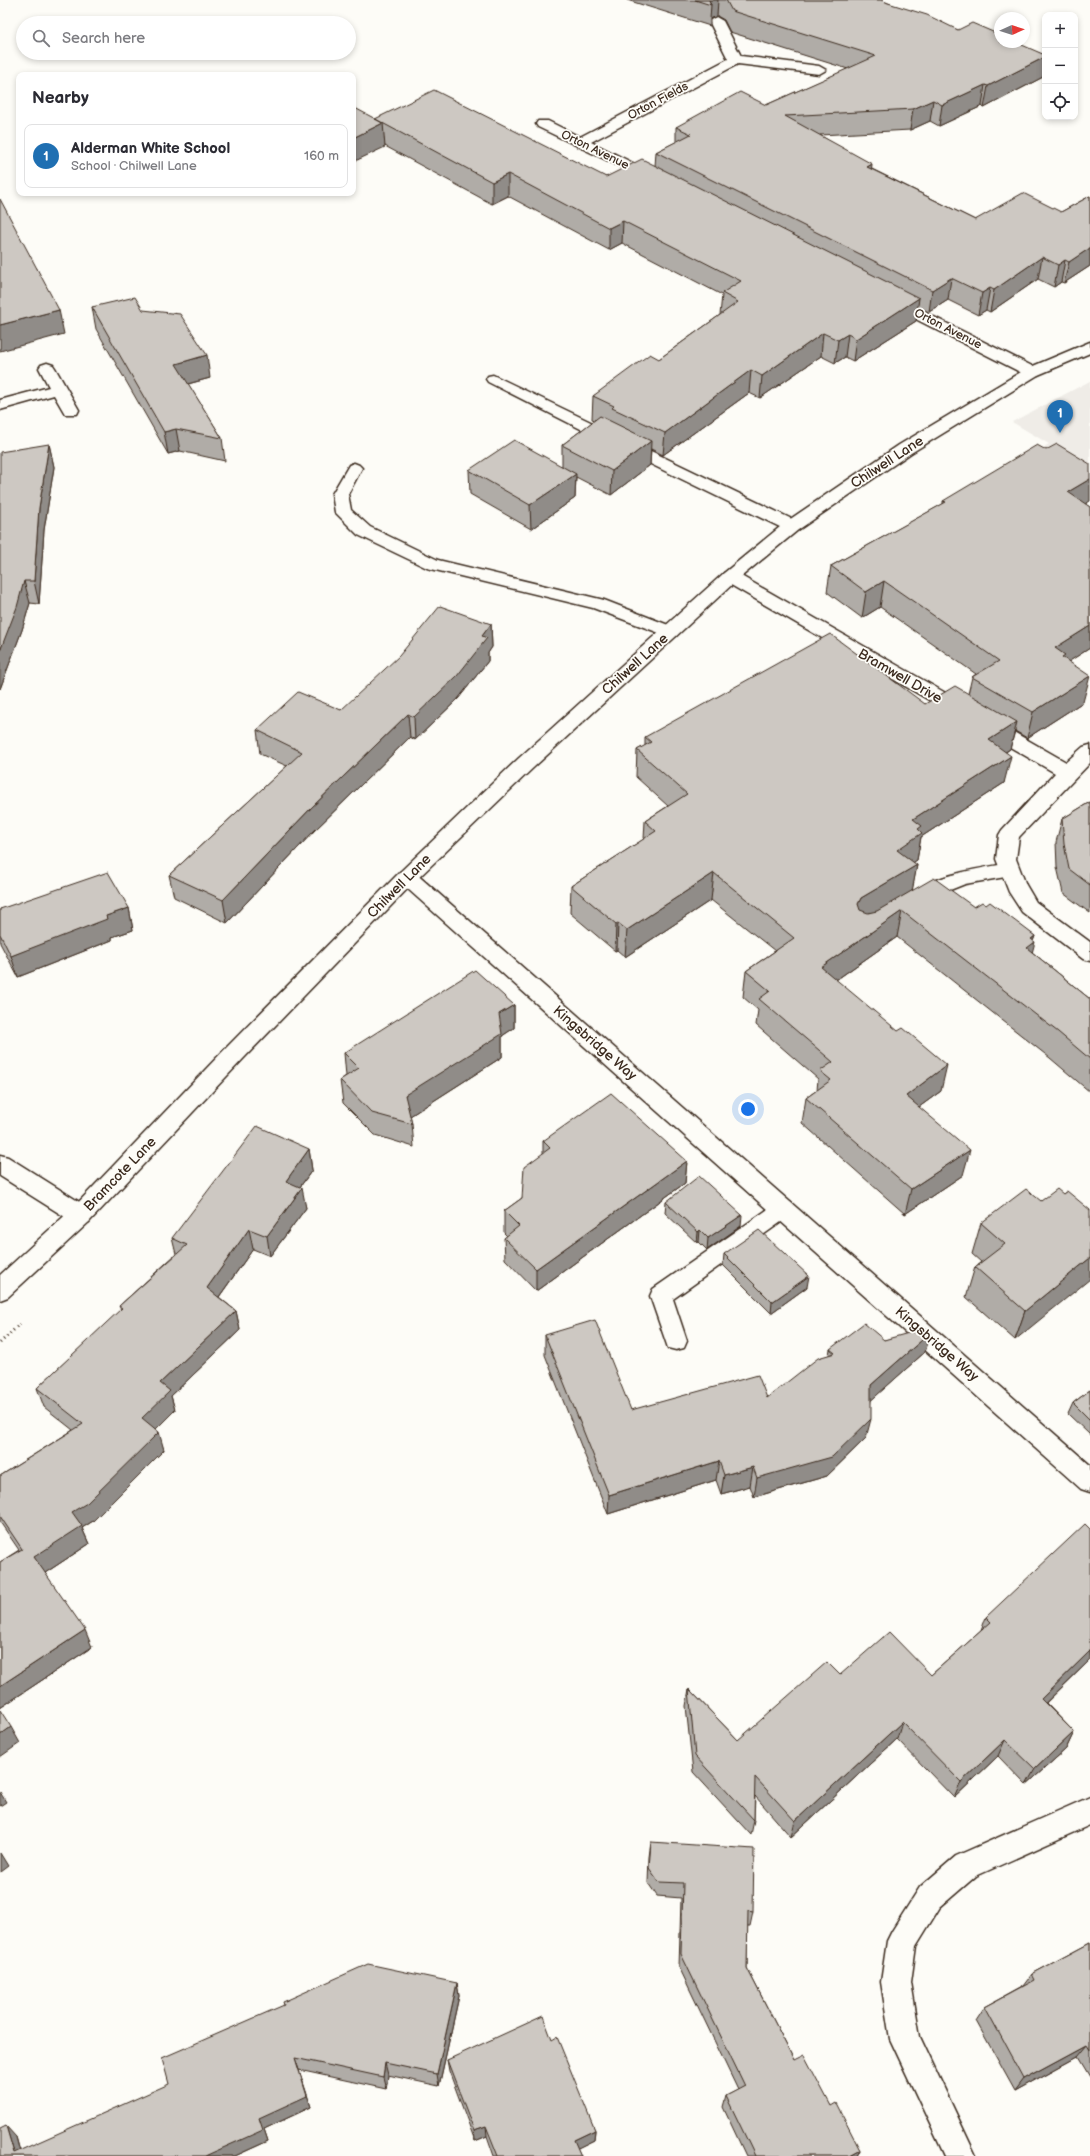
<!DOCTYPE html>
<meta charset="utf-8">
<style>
:root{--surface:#fff;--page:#f7f7f7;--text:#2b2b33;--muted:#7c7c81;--line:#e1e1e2;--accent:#1f6fb2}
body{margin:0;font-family:"Balsamiq Sans",sans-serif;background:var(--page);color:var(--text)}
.controls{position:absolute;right:12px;top:12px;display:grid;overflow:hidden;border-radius:8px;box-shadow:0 2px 6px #0003}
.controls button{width:36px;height:36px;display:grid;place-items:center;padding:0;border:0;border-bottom:1px solid var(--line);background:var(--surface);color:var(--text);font:20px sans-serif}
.compass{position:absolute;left:994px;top:12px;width:36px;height:36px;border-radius:50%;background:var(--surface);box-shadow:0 2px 6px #0003;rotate:87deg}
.you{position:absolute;left:748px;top:1109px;width:14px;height:14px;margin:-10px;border:3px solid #fff;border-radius:50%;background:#1a73e8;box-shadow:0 0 0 6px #1a73e833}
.badge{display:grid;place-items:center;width:26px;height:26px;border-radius:50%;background:var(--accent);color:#fff;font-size:13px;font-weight:700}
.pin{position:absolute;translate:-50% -33px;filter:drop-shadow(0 1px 2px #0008)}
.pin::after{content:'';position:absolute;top:21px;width:14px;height:12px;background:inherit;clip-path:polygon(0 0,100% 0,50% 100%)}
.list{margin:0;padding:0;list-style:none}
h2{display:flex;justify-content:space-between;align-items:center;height:52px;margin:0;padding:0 16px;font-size:17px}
h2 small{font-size:13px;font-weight:400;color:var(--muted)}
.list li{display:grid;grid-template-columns:26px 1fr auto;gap:12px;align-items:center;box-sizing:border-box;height:64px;margin:0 8px 8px;padding:0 8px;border:1px solid var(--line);border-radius:8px}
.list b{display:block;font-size:15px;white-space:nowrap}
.list p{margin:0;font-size:13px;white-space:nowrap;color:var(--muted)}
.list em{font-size:13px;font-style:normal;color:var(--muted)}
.icon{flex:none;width:22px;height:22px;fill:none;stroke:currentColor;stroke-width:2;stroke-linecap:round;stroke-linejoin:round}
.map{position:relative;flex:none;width:1090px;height:2156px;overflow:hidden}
.search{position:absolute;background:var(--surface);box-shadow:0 2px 6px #0003;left:16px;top:16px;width:340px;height:44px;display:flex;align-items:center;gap:10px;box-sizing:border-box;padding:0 14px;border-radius:22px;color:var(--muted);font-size:15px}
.panel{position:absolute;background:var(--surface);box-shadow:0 2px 6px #0003;left:16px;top:72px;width:340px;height:124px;border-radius:8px}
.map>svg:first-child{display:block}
</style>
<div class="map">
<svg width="1090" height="2156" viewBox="0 0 1090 2156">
<rect width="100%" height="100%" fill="#fdfcf7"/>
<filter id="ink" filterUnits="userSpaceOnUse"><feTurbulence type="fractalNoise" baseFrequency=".025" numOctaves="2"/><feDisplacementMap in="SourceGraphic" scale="8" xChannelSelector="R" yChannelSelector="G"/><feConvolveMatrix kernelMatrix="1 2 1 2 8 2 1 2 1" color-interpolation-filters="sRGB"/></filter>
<g filter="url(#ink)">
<path fill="#efece7" d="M 1090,381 L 1090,486 L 1036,452 L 1049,444 L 1012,422 Z"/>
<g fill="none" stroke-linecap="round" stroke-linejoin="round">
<defs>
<path id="service" d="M 493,375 L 798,522 L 800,526 L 798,530 L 786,530 L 628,453 L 488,382 L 486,379 L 488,376 Z
M 354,463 L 359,465 L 362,468 L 348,494 L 351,510 L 370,527 L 438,560 L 604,600 L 676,628 L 678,632 L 676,636 L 670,637 L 593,608 L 427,568 L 358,535 L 335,512 L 332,494 L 349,465 Z
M 1010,863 L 1017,865 L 1019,870 L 1017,875 L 965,884 L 950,890 L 919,906 L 912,904 L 910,899 C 923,875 985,868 1010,863 Z
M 784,1200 L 791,1203 L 794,1209 L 791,1215 L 673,1299 L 687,1341 L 684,1348 L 676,1350 L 668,1348 L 650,1296 L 653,1289 L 777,1203 Z"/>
<path id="minor" d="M 716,17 L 723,21 L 741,56 L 819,66 L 826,70 L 819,74 L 738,64 L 591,142 L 659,176 L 661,179 L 659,182 L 654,183 L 538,127 L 536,124 L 538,121 L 548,121 L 580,137 L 728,59 L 709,21 Z
M 890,295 L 1038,369 L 1040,372 L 1038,375 L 1026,375 L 884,303 L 882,300 L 884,297 Z
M 47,363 L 53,365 L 55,368 L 79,410 L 77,414 L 65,414 L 54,395 L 0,410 L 0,400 L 49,387 L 39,368 L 41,365 Z
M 730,571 L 736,573 L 1066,762 L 1083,747 L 1090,745 L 1090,763 L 1019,837 L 1016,859 L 1026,885 L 1036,902 L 1090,942 L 1090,961 L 1083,959 L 1022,912 L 1009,892 L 996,859 L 999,835 L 1002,830 L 1055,773 L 724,581 L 721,577 L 724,573 Z
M 407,870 L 414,872 L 1090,1465 L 1090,1492 L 1081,1489 L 400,882 L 397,877 L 400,872 Z
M 0,1155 L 8,1157 L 89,1208 L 93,1215 L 89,1222 L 81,1225 L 73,1222 L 0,1176 Z
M 1090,1797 L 1090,1825 L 976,1876 L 940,1907 L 916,1946 L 911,1982 L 920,2037 L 976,2156 L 945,2156 L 890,2039 L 881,1982 L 887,1941 L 892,1931 L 920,1887 L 956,1856 Z"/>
<path id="tertiary" d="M 1090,342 L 1090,353 L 1038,375 L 911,453 L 798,530 L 736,581 L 533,768 L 414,882 L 243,1059 L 89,1222 L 8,1297 L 0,1300 L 0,1275 L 73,1208 L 227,1047 L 400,872 L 519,758 L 724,573 L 786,522 L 899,445 L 1026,369 Z"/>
</defs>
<use href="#service" stroke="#3b2a1e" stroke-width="3"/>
<use href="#minor" stroke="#3b2a1e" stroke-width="3"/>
<use href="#tertiary" stroke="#3b2a1e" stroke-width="3"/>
<path stroke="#3b2a1e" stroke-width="3" stroke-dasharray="1 3.5" stroke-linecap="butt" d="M 0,1343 L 20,1324"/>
<use href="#service" fill="#fdfcf7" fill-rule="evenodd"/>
<use href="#minor" fill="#fdfcf7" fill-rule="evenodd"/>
<use href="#tertiary" fill="#fdfcf7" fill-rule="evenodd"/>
</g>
<path fill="#b0aca7" stroke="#3b2a1e" d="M 627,0 L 881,0 L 888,3 L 958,30 L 1045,55 L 1045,67 L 1043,77 L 984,108 L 982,106 L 939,126 L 930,121 L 910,130 L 820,135 L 872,169 L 975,220 L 1061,212 L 1090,196 L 1090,266 L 1064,283 L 1061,282 L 1054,287 L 1038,279 L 990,312 L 986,310 L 978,315 L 948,300 L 929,312 L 918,307 L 916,321 L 853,361 L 845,357 L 835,363 L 821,356 L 760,398 L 749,393 L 663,455 L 651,449 L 650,465 L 611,495 L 576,477 L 575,498 L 531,529 L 470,494 L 469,470 L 562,466 L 562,445 L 595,420 L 592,419 L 593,396 L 659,359 L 720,315 L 722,295 L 622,243 L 609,250 L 508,196 L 492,204 L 385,146 L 385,147 L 375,119 L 606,177 L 655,166 L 656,152 L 676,142 L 676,127 L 766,105 L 848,69 L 730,32 L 724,20 L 717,16 L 710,19 L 710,26 Z
M 92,307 L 143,310 L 210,378 L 188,384 L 222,438 L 225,461 L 180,451 L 168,454 L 96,329 Z
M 49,444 L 54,467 L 44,530 L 39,604 L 30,603 L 22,630 L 0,689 Z
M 943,501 L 1085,504 L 1090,507 L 1090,648 L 1069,661 L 1083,702 L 1027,738 L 1015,731 L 1010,749 L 1006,752 L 1004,783 L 921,837 L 917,860 L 913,862 L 917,865 L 912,890 L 974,907 L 986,905 L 1035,936 L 1033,941 L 1032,952 L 1090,999 L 1090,1092 L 1050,1058 L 897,937 L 836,980 L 941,1091 L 919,1107 L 963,1175 L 905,1214 L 802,1123 L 806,1098 L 817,1090 L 818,1079 L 756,1025 L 758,1010 L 743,997 L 746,971 L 775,951 L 711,900 L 625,957 L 617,950 L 615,951 L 570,913 L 571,886 L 644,839 L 645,821 L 668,806 L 636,777 L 637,750 L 645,746 L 645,737 L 925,704 L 968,694 L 972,677 L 976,674 L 880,607 L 862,618 L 827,592 L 831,566 L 943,504 Z
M 491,624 L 492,647 L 488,653 L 488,661 L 458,699 L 415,740 L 410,737 L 314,831 L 227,923 L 174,897 L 169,875 L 287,766 L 260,754 L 257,730 L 341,710 Z
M 1090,802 L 1090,913 L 1063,893 L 1057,867 L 1056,842 L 1062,819 Z
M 129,908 L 133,930 L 112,937 L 112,940 L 18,977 L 0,943 L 0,909 Z
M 514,1005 L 514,1028 L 502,1036 L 502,1057 L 410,1116 L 412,1124 L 414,1147 L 375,1135 L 343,1103 L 340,1080 L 346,1076 L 344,1053 Z
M 543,1141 L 687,1161 L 685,1183 L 536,1291 L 505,1259 L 504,1238 L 507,1236 L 504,1233 L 504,1211 L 522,1198 L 543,1153 Z
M 309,1149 L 312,1170 L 300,1187 L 306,1208 L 270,1256 L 253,1249 L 219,1297 L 236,1311 L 240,1330 L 171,1396 L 175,1410 L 156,1429 L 164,1450 L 93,1521 L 82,1528 L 89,1544 L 45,1573 L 92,1647 L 0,1708 L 0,1562 L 19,1550 L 0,1522 L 0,1476 L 73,1430 L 44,1407 L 37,1388 L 121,1310 L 119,1306 L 176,1254 L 172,1238 Z
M 1067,1191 L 1015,1340 L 966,1297 L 975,1267 L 981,1262 L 972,1254 L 981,1223 L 1041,1201 L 1063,1194 Z
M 666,1202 L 741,1226 L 707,1250 L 699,1242 L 697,1243 L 665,1213 Z
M 724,1254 L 807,1287 L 771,1313 L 723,1265 Z
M 931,1332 L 925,1352 L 871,1400 L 866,1438 L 827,1476 L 754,1497 L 750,1486 L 721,1494 L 716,1480 L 608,1514 L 545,1355 L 545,1335 L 631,1410 L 767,1398 L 829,1355 L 830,1349 Z
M 1090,1390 L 1090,1435 L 1068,1414 L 1073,1403 Z
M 986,1617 L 1090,1660 L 1046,1703 L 1074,1732 L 1066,1749 L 1026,1785 L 998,1756 L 954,1798 L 897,1739 L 791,1837 L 755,1796 L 754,1820 L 751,1835 L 693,1772 L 686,1706 L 689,1689 L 738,1740 L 840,1675 L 931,1675 L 981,1631 Z
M 651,1842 L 753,1912 L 750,1926 L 747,1926 L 747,1968 L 794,2060 L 831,2106 L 860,2150 L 857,2156 L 746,2156 L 723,2107 L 726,2096 L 738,2090 L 679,1967 L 681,1898 L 657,1896 L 648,1883 L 649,1857 Z
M 1090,1943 L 1090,2076 L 1089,2077 L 1077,2057 L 1015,2091 L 976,2021 L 985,2007 L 1023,1986 L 1032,1974 Z
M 457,1983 L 459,1996 L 439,2086 L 388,2075 L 386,2089 L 299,2070 L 311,2107 L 264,2129 L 268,2141 L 235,2156 L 0,2156 L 16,2137 L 20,2151 Z
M 552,2040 L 595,2130 L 594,2140 L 577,2148 L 581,2156 L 494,2156 L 487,2136 L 475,2141 L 449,2071 L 447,2060 Z"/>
<path fill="#908c88" stroke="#3b2a1e" d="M 709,0 L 718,0 L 717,16 L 710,19 L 711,5 Z
M 1045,57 L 1045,67 L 1043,77 L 984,108 L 988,86 Z
M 985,85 L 982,106 L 939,126 L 942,105 Z
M 933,100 L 930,121 L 910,130 L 913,109 Z
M 383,123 L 385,147 L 353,162 L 353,138 Z
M 872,164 L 870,185 L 867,167 Z
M 508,174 L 508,196 L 492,204 L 492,182 Z
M 623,221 L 622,243 L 609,250 L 609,228 Z
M 1090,248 L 1090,266 L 1064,283 L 1069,262 Z
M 1042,257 L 1038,279 L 990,312 L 994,290 Z
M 1065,260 L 1061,282 L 1054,287 L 1058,265 Z
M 951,278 L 948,300 L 929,312 L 932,290 Z
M 990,288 L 986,310 L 978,315 L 982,293 Z
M 919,298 L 916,321 L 853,361 L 856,339 Z
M 59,310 L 64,334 L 0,351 L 0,325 Z
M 823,333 L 821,356 L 760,398 L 762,376 Z
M 848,334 L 845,357 L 835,363 L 838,340 Z
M 207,355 L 210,378 L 180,386 L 176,364 Z
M 751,370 L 749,393 L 663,455 L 665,433 Z
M 176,429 L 180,451 L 168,454 L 164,432 Z
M 651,441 L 650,465 L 611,495 L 612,471 Z
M 49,444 L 54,467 L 44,530 L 39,604 L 34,581 L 39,508 Z
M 576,474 L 575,498 L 531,529 L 530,505 Z
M 1090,479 L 1090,501 L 1062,519 L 1068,492 Z
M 24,581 L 30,603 L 22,630 L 0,689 L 0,651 Z
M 884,581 L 880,607 L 862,618 L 866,592 Z
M 491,624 L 492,647 L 488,653 L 488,661 L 458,699 L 415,740 L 414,717 L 482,636 Z
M 1090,626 L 1090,648 L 1062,666 L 1055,648 Z
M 1090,676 L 1083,702 L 1027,738 L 1033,712 Z
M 408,714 L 410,737 L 314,831 L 227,923 L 223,900 L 311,808 Z
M 1017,722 L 1010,749 L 982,767 L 989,740 Z
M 1011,756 L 1004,783 L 921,837 L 917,860 L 892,877 L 897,850 L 913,819 Z
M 917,865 L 912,892 L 856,925 L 858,904 L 861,898 Z
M 714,873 L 711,900 L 625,957 L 627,930 Z
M 129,908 L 133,930 L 112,937 L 112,940 L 18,977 L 11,956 L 106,916 Z
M 902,911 L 897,937 L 816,994 L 821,967 Z
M 618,923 L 617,950 L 615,951 L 616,924 Z
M 1035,936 L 1032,944 L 1035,942 L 1028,968 L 1027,948 L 1031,939 Z
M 514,1005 L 514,1028 L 502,1036 L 502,1057 L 407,1118 L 405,1095 L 499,1014 Z
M 947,1065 L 941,1091 L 900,1121 L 906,1096 Z
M 309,1149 L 312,1170 L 290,1201 L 286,1181 Z
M 970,1150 L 963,1175 L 905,1214 L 911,1189 Z
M 687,1161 L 685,1183 L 536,1291 L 536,1269 Z
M 302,1188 L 306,1208 L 270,1256 L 267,1236 Z
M 742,1215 L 741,1226 L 707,1250 L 708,1238 Z
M 249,1229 L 253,1249 L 211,1308 L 207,1288 Z
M 700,1230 L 699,1242 L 697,1243 L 698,1232 Z
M 1090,1258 L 1090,1279 L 1015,1340 L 1025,1311 Z
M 809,1276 L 807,1287 L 771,1313 L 772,1302 Z
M 236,1311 L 240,1330 L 171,1396 L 175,1410 L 148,1437 L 142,1418 L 160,1383 Z
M 931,1332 L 925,1352 L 866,1405 L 871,1385 Z
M 871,1419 L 866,1438 L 827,1476 L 754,1497 L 757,1478 Z
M 159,1432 L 164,1450 L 93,1521 L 82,1528 L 89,1544 L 42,1575 L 34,1557 L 72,1512 Z
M 719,1461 L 716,1480 L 608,1514 L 609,1495 Z
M 753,1467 L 750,1486 L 721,1494 L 724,1475 Z
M 85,1630 L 92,1647 L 0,1708 L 0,1686 Z
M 1090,1651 L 1090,1660 L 1033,1715 L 1041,1699 Z
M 902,1722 L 897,1739 L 791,1837 L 795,1821 Z
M 11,1727 L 20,1743 L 0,1757 L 0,1735 Z
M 1074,1732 L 1066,1749 L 1026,1785 L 1035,1769 Z
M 1005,1740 L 998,1756 L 954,1798 L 961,1782 Z
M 0,1792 L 6,1802 L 0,1806 Z
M 0,1853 L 8,1866 L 0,1872 Z
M 457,1983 L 459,1996 L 439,2086 L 437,2074 Z
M 1087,2045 L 1077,2057 L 1015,2091 L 1024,2079 Z
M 295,2058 L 311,2107 L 264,2129 L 268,2141 L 235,2156 L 205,2156 L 259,2118 Z
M 385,2063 L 388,2075 L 386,2089 L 383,2077 Z
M 6,2126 L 16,2137 L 21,2156 L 14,2153 Z
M 486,2126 L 487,2136 L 475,2141 L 474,2130 Z
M 595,2130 L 594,2140 L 574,2150 L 574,2140 Z
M 860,2150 L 857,2156 L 849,2156 Z"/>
<path fill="#cdc8c2" stroke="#3b2a1e" d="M 695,0 L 709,0 L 711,5 Z
M 726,0 L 881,0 L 888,3 L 927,15 L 958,30 L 972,23 L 1000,35 L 1000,42 L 1015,42 L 1045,55 L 1045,57 L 988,86 L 985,85 L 942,105 L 933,100 L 913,109 L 785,116 L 872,164 L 867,167 L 975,220 L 1023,193 L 1061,212 L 1090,196 L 1090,248 L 1069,262 L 1065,260 L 1058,265 L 1042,257 L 994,290 L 990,288 L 982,293 L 951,278 L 932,290 L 656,152 L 691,134 L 676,127 L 740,92 L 766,105 L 876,56 L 732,11 Z
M 434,90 L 606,177 L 642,159 L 919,298 L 856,339 L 848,334 L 838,340 L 823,333 L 762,376 L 751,370 L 665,433 L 612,408 L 614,406 L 593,396 L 650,354 L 659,359 L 738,302 L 722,293 L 741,281 L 623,221 L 609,228 L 508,174 L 492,182 L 375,119 Z
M 353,107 L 383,123 L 353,138 Z
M 0,199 L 59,310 L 0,325 Z
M 135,297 L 143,310 L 180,314 L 207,355 L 176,364 L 222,438 L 176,429 L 164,432 L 92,307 Z
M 600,416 L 651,441 L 612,471 L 562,445 Z
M 514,440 L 576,474 L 530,505 L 469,470 Z
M 49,444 L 39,508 L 34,581 L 24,581 L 17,607 L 0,651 L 0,452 Z
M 1057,444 L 1090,464 L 1090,479 L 1068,492 L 1090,507 L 1090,626 L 1055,648 L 1065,655 L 1062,657 L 1090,676 L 1033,712 L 972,677 L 999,661 L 884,581 L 866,592 L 831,566 L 946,502 L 943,501 L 1037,445 L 1046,450 Z
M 440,606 L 491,624 L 482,636 L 487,638 L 457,676 L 414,717 L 408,714 L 311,808 L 223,900 L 169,875 L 302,752 L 257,730 L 298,692 L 341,710 L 399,656 Z
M 830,634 L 925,704 L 955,686 L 1017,722 L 989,740 L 1011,756 L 913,819 L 922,826 L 918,829 L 922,833 L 897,850 L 917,865 L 861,898 L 858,904 L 860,910 L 868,913 L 877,911 L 934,878 L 974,907 L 982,902 L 986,905 L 990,902 L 1035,936 L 1031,939 L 1035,942 L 1027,948 L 1090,999 L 1090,1059 L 1058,1032 L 902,911 L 821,967 L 898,1031 L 903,1028 L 947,1065 L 906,1096 L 970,1150 L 911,1189 L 806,1098 L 831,1080 L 820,1071 L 833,1062 L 759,999 L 770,991 L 746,971 L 794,938 L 714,873 L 627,930 L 618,923 L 616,924 L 571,886 L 656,831 L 645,821 L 687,794 L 637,750 L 651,742 L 645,737 Z
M 1090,802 L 1090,885 L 1069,869 L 1064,844 L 1062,819 Z
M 108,872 L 129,908 L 106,916 L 107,919 L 11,956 L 0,934 L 0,909 Z
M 475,970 L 514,1005 L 499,1014 L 502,1034 L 405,1095 L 412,1124 L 372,1113 L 340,1080 L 359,1068 L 344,1053 Z
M 611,1093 L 687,1161 L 536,1269 L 504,1238 L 519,1226 L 504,1211 L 522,1198 L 524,1167 L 550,1148 L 543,1141 Z
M 257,1126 L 309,1149 L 286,1181 L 302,1188 L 267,1236 L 249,1229 L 207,1288 L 236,1311 L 160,1383 L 170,1391 L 142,1418 L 159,1432 L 87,1503 L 72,1512 L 82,1526 L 34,1557 L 85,1630 L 0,1686 L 0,1562 L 22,1549 L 0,1516 L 0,1476 L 83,1424 L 37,1388 L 122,1308 L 119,1306 L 187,1245 L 172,1238 Z
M 699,1176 L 742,1215 L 708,1238 L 700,1230 L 698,1232 L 666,1202 Z
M 1026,1189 L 1041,1201 L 1057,1189 L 1063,1194 L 1067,1191 L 1090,1210 L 1090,1258 L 1025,1311 L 975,1267 L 1005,1244 L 981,1223 Z
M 759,1230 L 809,1276 L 772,1302 L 724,1254 Z
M 595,1320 L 631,1410 L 758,1375 L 767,1398 L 818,1358 L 835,1353 L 830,1349 L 864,1323 L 884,1340 L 926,1328 L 931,1332 L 871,1385 L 871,1419 L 832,1457 L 757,1478 L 753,1467 L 724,1475 L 719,1461 L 609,1495 L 545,1335 Z
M 1090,1390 L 1090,1420 L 1073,1403 Z
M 1085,1524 L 1090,1529 L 1090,1651 L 1041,1699 L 1074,1732 L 1035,1769 L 1005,1740 L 961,1782 L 902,1722 L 795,1821 L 755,1777 L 754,1820 L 695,1756 L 689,1689 L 738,1740 L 827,1662 L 840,1675 L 889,1632 L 931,1675 L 991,1622 L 986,1617 Z
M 0,1710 L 11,1727 L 0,1735 Z
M 651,1842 L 754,1849 L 753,1912 L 748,1911 L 747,1968 L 794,2060 L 804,2055 L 831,2106 L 836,2103 L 860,2150 L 849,2156 L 755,2156 L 726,2096 L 745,2086 L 681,1954 L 683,1883 L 659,1882 L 649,1868 Z
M 1090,1943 L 1090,2050 L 1087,2045 L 1024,2079 L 985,2007 L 1035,1980 L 1032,1974 Z
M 368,1964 L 457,1983 L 437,2074 L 385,2063 L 383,2077 L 295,2058 L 307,2096 L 259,2118 L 263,2130 L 205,2156 L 0,2156 L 0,2129 L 6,2126 L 14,2153 L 169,2084 L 162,2058 L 284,2005 L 283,2002 Z
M 543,2016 L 552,2040 L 557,2037 L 595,2130 L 574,2140 L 581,2156 L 498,2156 L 486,2126 L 474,2130 L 447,2060 Z"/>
</g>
<g text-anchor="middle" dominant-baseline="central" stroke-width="3.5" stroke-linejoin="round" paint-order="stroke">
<g font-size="12" fill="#3b2a1e" stroke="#fdfcf7">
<text transform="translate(658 101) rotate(-28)">Orton Fields</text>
<text transform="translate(595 150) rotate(26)">Orton Avenue</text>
<text transform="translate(948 329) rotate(27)">Orton Avenue</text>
</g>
<g font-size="14" fill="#3b2a1e" stroke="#fdfcf7">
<text transform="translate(887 462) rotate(-33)">Chilwell Lane</text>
<text transform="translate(635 664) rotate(-42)">Chilwell Lane</text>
<text transform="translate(900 676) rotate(30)">Bramwell Drive</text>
<text transform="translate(399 886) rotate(-45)">Chilwell Lane</text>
<text transform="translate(595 1043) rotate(41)">Kingsbridge Way</text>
<text transform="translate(120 1174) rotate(-46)">Bramcote Lane</text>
<text transform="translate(937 1344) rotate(41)">Kingsbridge Way</text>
</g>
</g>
</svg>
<div class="controls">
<button>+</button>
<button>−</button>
<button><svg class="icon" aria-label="locate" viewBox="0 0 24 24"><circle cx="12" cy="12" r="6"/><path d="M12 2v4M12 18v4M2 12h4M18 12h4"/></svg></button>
</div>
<svg class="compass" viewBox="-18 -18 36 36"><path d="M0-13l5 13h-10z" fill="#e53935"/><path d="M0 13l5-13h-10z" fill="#7c7c81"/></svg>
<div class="you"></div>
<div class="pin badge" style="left:1060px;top:433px">1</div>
<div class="search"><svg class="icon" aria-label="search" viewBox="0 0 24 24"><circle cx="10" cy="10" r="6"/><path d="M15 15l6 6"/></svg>Search here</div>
<section class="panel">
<h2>Nearby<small></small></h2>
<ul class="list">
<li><span class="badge">1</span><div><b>Alderman White School</b><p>School · Chilwell Lane</p></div><em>160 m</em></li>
</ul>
</section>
</div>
